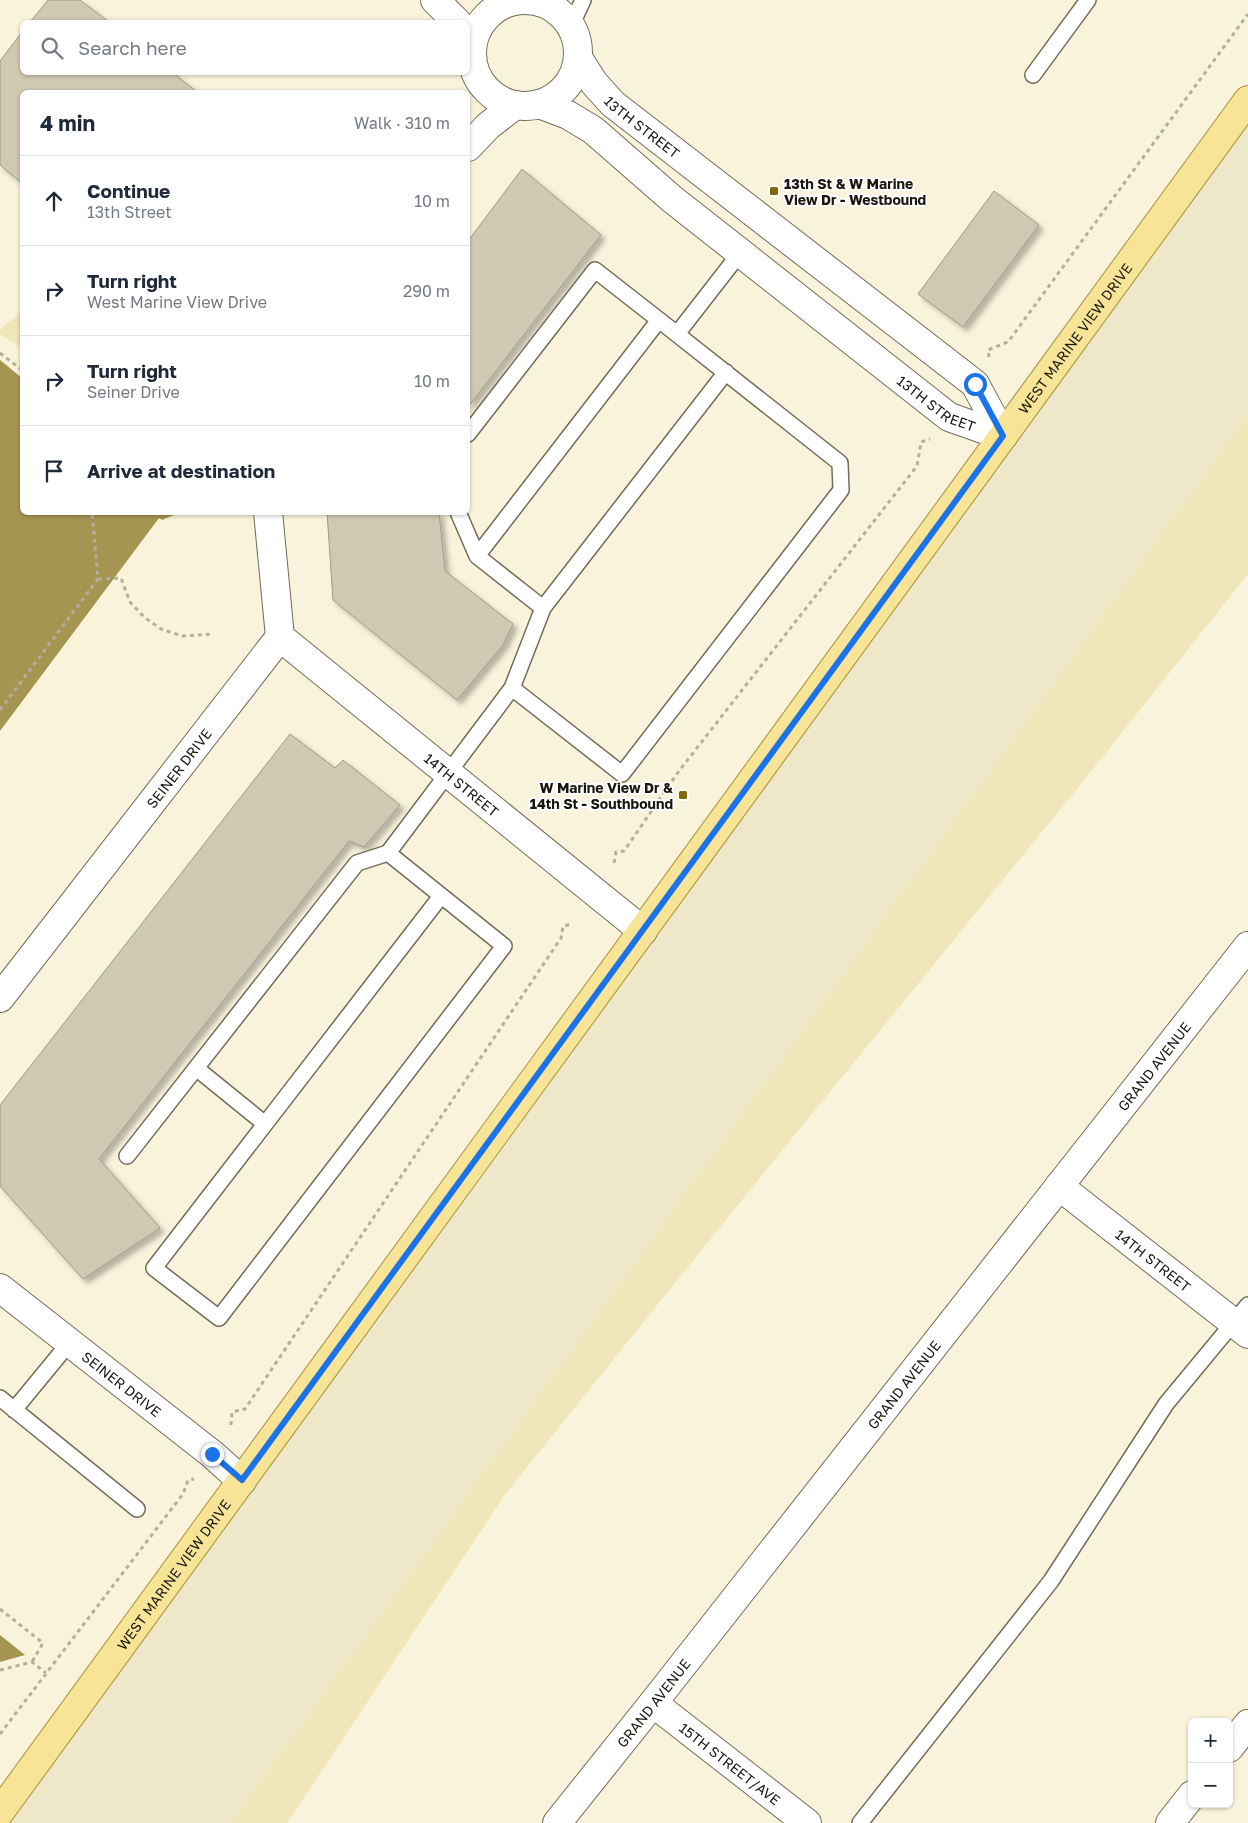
<!DOCTYPE html>
<meta charset="utf-8">
<style>
:root{--surface:#fff;--page:#f6f6f7;--text:#1f2937;--muted:#747a83;--line:#e0e1e3}
body{margin:0;font-family:"Golos Text",sans-serif;background:var(--page);color:var(--text)}
.controls{position:absolute;right:15px;bottom:15px;display:grid;overflow:hidden;border-radius:8px;box-shadow:0 1px 4px #0004}
.controls button{width:45px;height:45px;display:grid;place-items:center;padding:0;border:0;border-bottom:1px solid var(--line);background:var(--surface);color:var(--text);font:25px sans-serif}
.stop{position:absolute;width:15px;height:15px;margin:-11px;border:4px solid #1a73e8;border-radius:50%;background:#fff}
.stop.end{background:#1a73e8;border-color:#fff;box-shadow:0 1px 5px #0008}
.list{margin:0;padding:0;list-style:none}
h2{display:flex;justify-content:space-between;align-items:center;height:65px;margin:0;padding:0 20px;font-size:21px}
h2 small{font-size:16px;font-weight:400;color:var(--muted)}
.list li{display:grid;grid-template-columns:32px 1fr auto;gap:15px;align-items:center;box-sizing:border-box;height:90px;padding:0 20px;border-top:1px solid var(--line)}
.list b{display:block;font-size:19px;white-space:nowrap}
.list p{margin:0;font-size:16px;white-space:nowrap;color:var(--muted)}
.list em{font-size:16px;font-style:normal;color:var(--muted)}
.icon{flex:none;width:28px;height:28px;fill:none;stroke:currentColor;stroke-width:2;stroke-linecap:round;stroke-linejoin:round}
.map{position:relative;flex:none;width:1248px;height:1823px;overflow:hidden}
.search{position:absolute;background:var(--surface);box-shadow:0 1px 4px #0004;left:20px;top:20px;width:450px;height:55px;display:flex;align-items:center;gap:12px;box-sizing:border-box;padding:0 18px;border-radius:8px;color:var(--muted);font-size:19px}
.panel{position:absolute;background:var(--surface);box-shadow:0 1px 4px #0004;left:20px;top:90px;width:450px;height:425px;border-radius:8px}
.map>svg:first-child{display:block}
</style>
<div class="map">
<svg width="1248" height="1823" viewBox="0 0 1248 1823">
<defs>
<filter id="shadow"><feDropShadow dx="4.5" dy="4.5" stdDeviation="2.5" flood-color="#0004"/></filter>
</defs>
<rect width="100%" height="100%" fill="#f9f3dc"/>
<path fill="#efe7c9" d="M 1248,100 L 1248,415 L 424,1558 L 231,1823 L 0,1823 Z"/>
<path fill="#f1e6b9" d="M 22,311 L 22,348 L 0,334 L 0,329 Z
M 1248,415 L 1248,574 L 1077,789 L 758,1180 L 506,1493 L 287,1823 L 231,1823 Z"/>
<path fill="#a69451" d="M 0,360 L 22,378 L 22,512 L 179,513 L 162,520 L 159,518 L 0,731 Z
M 0,1635 L 25,1655 L 0,1662 Z"/>
<path fill="#cfc9b3" stroke="#a09a85" filter="url(#shadow)" d="M 48,0 L 80,0 L 109,22 L 30,22 Z
M 22,32 L 22,72 L 172,72 L 197,92 L 22,92 L 22,183 L 0,165 L 0,61 Z
M 522,169 L 601,235 L 468,407 L 468,241 Z
M 994,191 L 1039,225 L 963,327 L 918,294 Z
M 327,512 L 439,512 L 445,571 L 513,624 L 503,645 L 457,700 L 333,600 Z
M 290,734 L 335,768 L 343,760 L 400,805 L 364,847 L 349,841 L 99,1159 L 160,1228 L 83,1279 L 0,1186 L 0,1105 Z"/>
<g fill="none" stroke-linecap="round" stroke-linejoin="round">
<defs>
<path id="service" d="M 571,26 L 583,0
M 1033,75 L 1088,0
M 677,334 L 740,253
M 468,434 L 595,270 L 659,320
M 458,512 L 477,556
M 512,688 L 622,774 L 841,490 L 840,463 L 659,320 L 477,556 L 543,608
M 441,896 L 154,1268 L 219,1318 L 504,946 L 388,853 L 512,688 L 543,608 L 726,372
M 196,1068 L 265,1124
M 127,1156 L 357,863 L 388,853
M 0,1398 L 137,1509
M 14,1410 L 70,1342
M 860,1823 L 1051,1581 L 1166,1404 L 1248,1305"/>
<g id="minor">
<path d="M 435,0 L 457,22"/>
<circle cx="525" cy="53" r="53"/>
<path id="s1" d="M 578,58 L 594,83 L 613,104 L 975,384 L 1003,436"/>
<path id="s2" d="M 539,104 L 568,115 L 593,130 L 672,199 L 949,417 L 1003,436"/>
<path d="M 468,147 L 488,126 L 515,105"/>
<path id="s3" d="M 280,637 L 643,931"/>
<path id="s4" d="M 0,998 L 280,637 L 268,512"/>
<path id="s5" d="M 1059,1186 L 1248,1334"/>
<path id="s6" d="M 0,1288 L 212,1454 L 242,1481"/>
<path id="s7" d="M 653,1703 L 807,1823"/>
</g>
<g id="tertiary">
<path d="M 1229,1748 L 1248,1724"/>
<path id="s8" d="M 557,1823 L 653,1703 L 1248,946"/>
<path d="M 1170,1823 L 1192,1795"/>
</g>
<g id="primary">
<path id="s9" d="M 0,1812 L 1248,100"/>
</g>
</defs>
<use href="#service" stroke="#726d59" stroke-width="18"/>
<use href="#minor" stroke="#726d59" stroke-width="30"/>
<use href="#tertiary" stroke="#726d59" stroke-width="30"/>
<use href="#primary" stroke="#a6913a" stroke-width="30"/>
<path stroke="#b4af9d" stroke-width="3" stroke-dasharray="4 4" stroke-linecap="butt" d="M 0,353 L 22,370
M 989,357 L 988,350 L 1008,342 L 1248,14
M 98,579 L 121,578 L 130,602 L 144,617 L 161,629 L 182,636 L 213,634
M 0,710 L 98,579 L 92,512
M 614,863 L 616,852 L 624,851 L 679,771 L 917,466 L 921,442 L 930,439
M 231,1425 L 232,1412 L 245,1409 L 561,938 L 563,926 L 573,924
M 0,1609 L 43,1643 L 32,1662
M 0,1670 L 32,1662 L 46,1673
M 0,1734 L 183,1494 L 188,1480 L 194,1479"/>
<use href="#service" stroke="#fff" stroke-width="15"/>
<use href="#minor" stroke="#fff" stroke-width="28"/>
<use href="#tertiary" stroke="#fff" stroke-width="28"/>
<use href="#primary" stroke="#f7e497" stroke-width="28"/>
</g>
<g fill="none" stroke-linecap="round" stroke-linejoin="round">
<path stroke="#1a73e8" stroke-width="6" d="M 212,1454 L 242,1480 L 1003,436 L 975,384"/>
</g>
<g fill="#7f6a03" stroke="#fff" stroke-width="2">
<rect x="769" y="186" width="10" height="10" rx="2.5"/>
<rect x="678" y="790" width="10" height="10" rx="2.5"/>
</g>
<g text-anchor="middle" dominant-baseline="central" stroke-width="4" stroke-linejoin="round" paint-order="stroke">
<g font-size="14" fill="#19170f" stroke="#fff">
<text stroke="none"><textPath href="#s1" startOffset="95">13TH STREET</textPath></text>
<text stroke="none"><textPath href="#s9" startOffset="1824">WEST MARINE VIEW DRIVE</textPath></text>
<text stroke="none"><textPath href="#s2" startOffset="500">13TH STREET</textPath></text>
<text stroke="none"><textPath href="#s4" startOffset="291">SEINER DRIVE</textPath></text>
<text stroke="none"><textPath href="#s3" startOffset="234">14TH STREET</textPath></text>
<text stroke="none"><textPath href="#s8" startOffset="964">GRAND AVENUE</textPath></text>
<text stroke="none"><textPath href="#s5" startOffset="120">14TH STREET</textPath></text>
<text stroke="none"><textPath href="#s6" startOffset="155">SEINER DRIVE</textPath></text>
<text stroke="none"><textPath href="#s8" startOffset="559">GRAND AVENUE</textPath></text>
<text stroke="none"><textPath href="#s9" startOffset="294">WEST MARINE VIEW DRIVE</textPath></text>
<text stroke="none"><textPath href="#s8" startOffset="154">GRAND AVENUE</textPath></text>
<text stroke="none"><textPath href="#s7" startOffset="98">15TH STREET/AVE</textPath></text>
</g>
<g font-size="14" font-weight="bold" fill="#19170f" stroke="#fff" text-anchor="start">
<text x="784" y="183">13th St &amp; W Marine<tspan x="784" dy="16">View Dr - Westbound</tspan></text>
<text x="673" y="787" text-anchor="end">W Marine View Dr &amp;<tspan x="673" dy="16">14th St - Southbound</tspan></text>
</g>
</g>
</svg>
<div class="controls">
<button>+</button>
<button>−</button>
</div>
<div class="stop" style="left:975px;top:384px"></div>
<div class="stop end" style="left:212px;top:1454px"></div>
<div class="search"><svg class="icon" aria-label="search" viewBox="0 0 24 24"><circle cx="10" cy="10" r="6"/><path d="M15 15l6 6"/></svg>Search here</div>
<section class="panel">
<h2>4 min<small>Walk · 310 m</small></h2>
<ul class="list">
<li><svg class="icon" aria-label="ahead" viewBox="0 0 24 24"><path d="M12 20V5M6 11l6-6 6 6"/></svg><div><b>Continue</b><p>13th Street</p></div><em>10 m</em></li>
<li><svg class="icon" aria-label="right" viewBox="0 0 24 24"><path d="M7 20v-9h11M14 6l5 5-5 5"/></svg><div><b>Turn right</b><p>West Marine View Drive</p></div><em>290 m</em></li>
<li><svg class="icon" aria-label="right" viewBox="0 0 24 24"><path d="M7 20v-9h11M14 6l5 5-5 5"/></svg><div><b>Turn right</b><p>Seiner Drive</p></div><em>10 m</em></li>
<li><svg class="icon" aria-label="arrive" viewBox="0 0 24 24"><path d="M6 21V4h12l-3 4 3 4H6"/></svg><div><b>Arrive at destination</b></div></li>
</ul>
</section>
</div>
